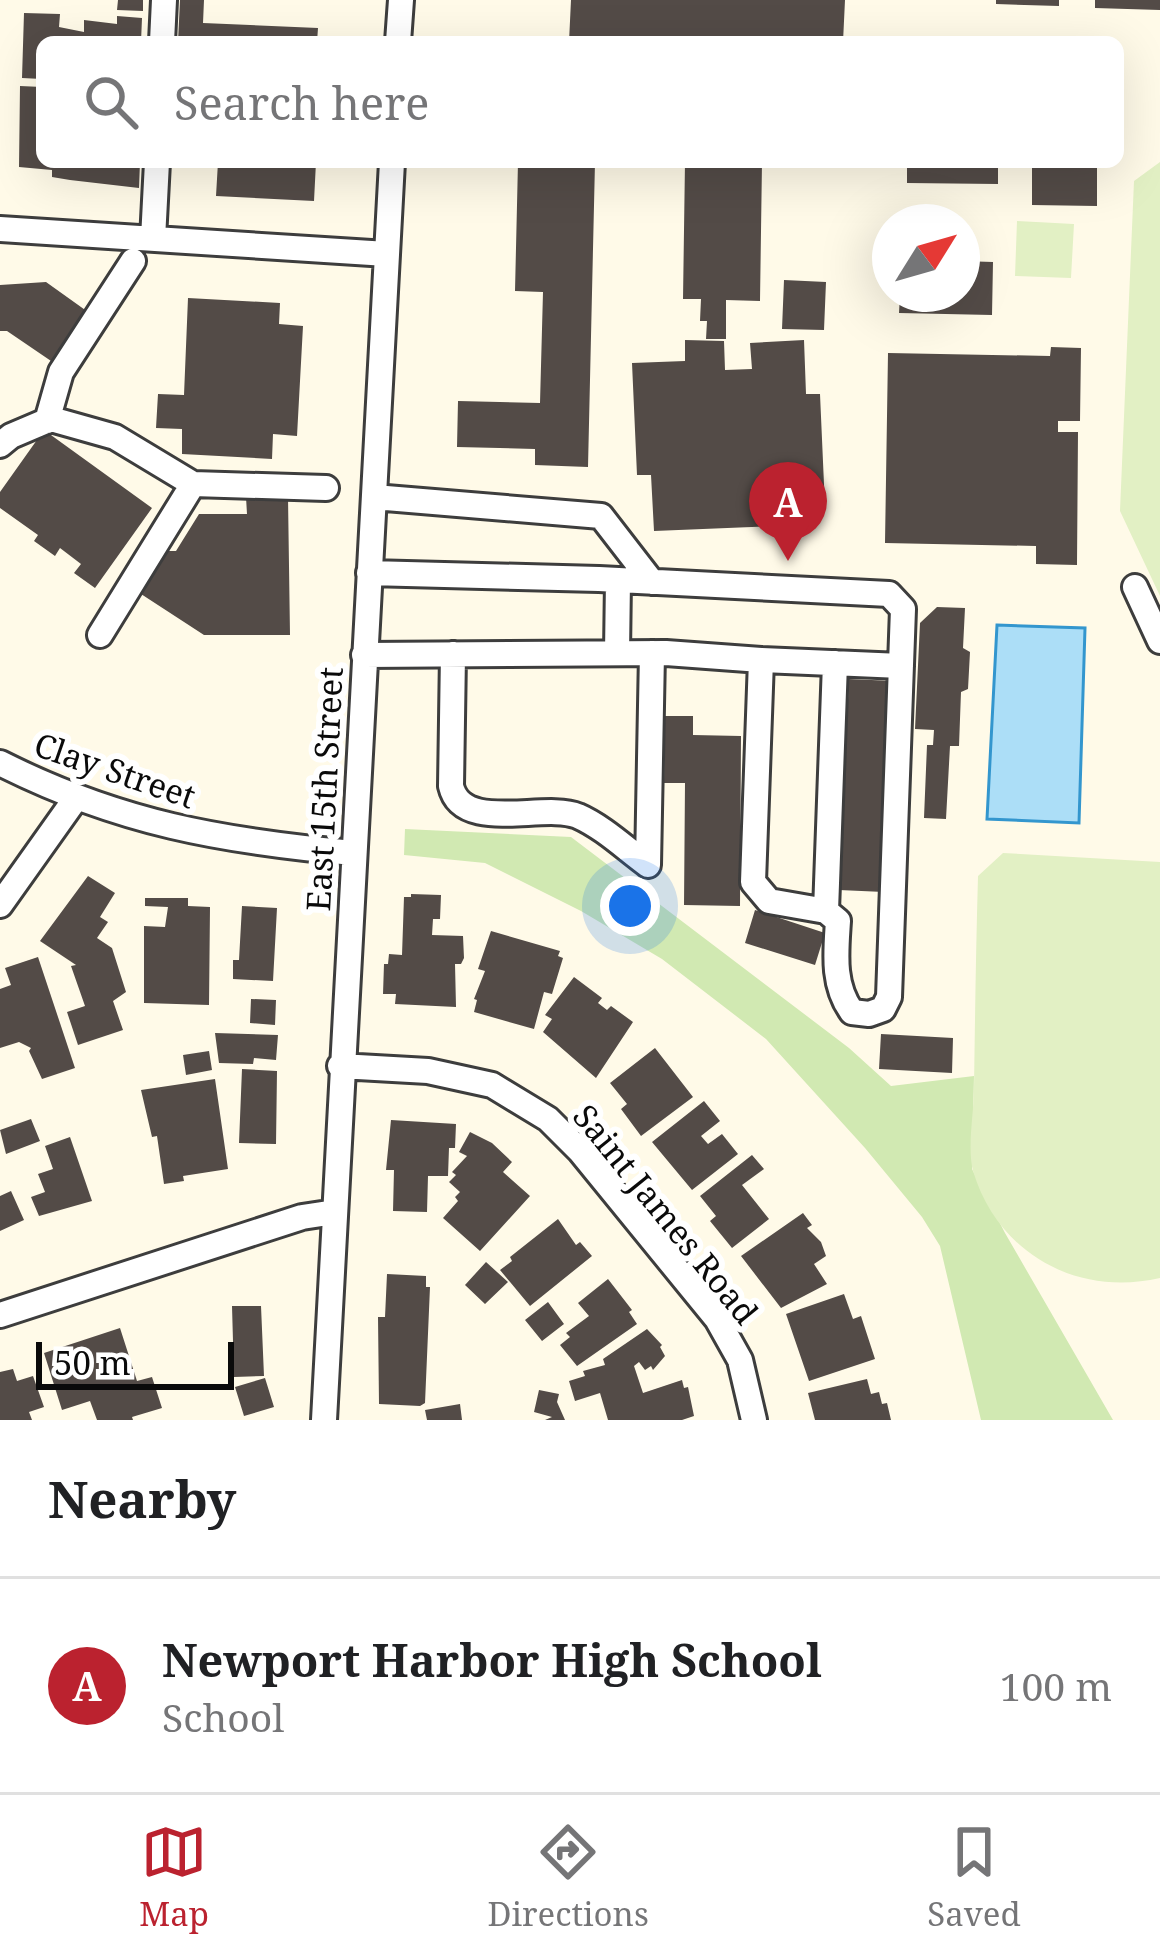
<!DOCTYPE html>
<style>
:root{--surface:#fff;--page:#f6f6f6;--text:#202124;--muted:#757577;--line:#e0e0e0;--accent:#bb222f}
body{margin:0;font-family:"Noto Serif",serif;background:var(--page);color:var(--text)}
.compass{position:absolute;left:872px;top:204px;width:108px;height:108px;border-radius:50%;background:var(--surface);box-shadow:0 12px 48px #0002;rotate:53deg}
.scale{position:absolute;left:36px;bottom:30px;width:198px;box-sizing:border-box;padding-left:12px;border:6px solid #0a0a0a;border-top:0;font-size:33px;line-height:42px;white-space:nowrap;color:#0a0a0a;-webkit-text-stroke:9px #fff;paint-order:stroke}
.you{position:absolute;left:630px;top:906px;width:42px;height:42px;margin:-30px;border:9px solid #fff;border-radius:50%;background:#1a73e8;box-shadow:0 0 0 18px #1a73e833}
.badge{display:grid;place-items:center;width:78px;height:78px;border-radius:50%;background:var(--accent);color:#fff;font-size:39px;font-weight:700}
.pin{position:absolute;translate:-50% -99px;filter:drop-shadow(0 3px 6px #0008)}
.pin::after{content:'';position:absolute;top:63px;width:42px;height:36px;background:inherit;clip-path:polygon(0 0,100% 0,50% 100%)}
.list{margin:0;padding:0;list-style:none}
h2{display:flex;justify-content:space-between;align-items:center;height:156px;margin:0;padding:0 48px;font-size:51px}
h2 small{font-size:39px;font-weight:400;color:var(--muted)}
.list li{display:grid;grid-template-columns:78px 1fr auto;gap:36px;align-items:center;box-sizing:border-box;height:216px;padding:0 48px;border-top:3px solid var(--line)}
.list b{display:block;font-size:45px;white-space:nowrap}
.list p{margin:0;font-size:39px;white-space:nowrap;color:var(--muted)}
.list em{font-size:39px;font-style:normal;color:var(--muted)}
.icon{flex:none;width:66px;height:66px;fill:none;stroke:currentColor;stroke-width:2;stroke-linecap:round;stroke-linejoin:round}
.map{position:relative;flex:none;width:1160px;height:1420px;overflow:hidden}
.search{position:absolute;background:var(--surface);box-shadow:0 12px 48px #0002;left:36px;right:36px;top:36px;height:132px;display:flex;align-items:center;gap:30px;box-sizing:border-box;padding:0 42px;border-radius:18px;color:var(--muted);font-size:45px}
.sheet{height:372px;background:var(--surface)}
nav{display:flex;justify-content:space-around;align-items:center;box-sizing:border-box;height:168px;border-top:3px solid var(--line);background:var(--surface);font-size:33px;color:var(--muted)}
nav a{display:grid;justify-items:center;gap:6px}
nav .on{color:var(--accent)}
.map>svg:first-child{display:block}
</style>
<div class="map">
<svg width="1160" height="1420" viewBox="0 0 1160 1420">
<rect width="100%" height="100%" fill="#fffae8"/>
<path fill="#d1e9b2" d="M 405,829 L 571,837 L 849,1048 L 891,1086 L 974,1076 L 972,1169 L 1005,1233 L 1113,1420 L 981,1420 L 940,1246 L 922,1217 L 865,1148 L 766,1039 L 662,959 L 581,911 L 485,863 L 404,855 Z"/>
<path fill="#e2f0c4" d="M 1160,162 L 1160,596 L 1120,511 L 1134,181 Z
M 1017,221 L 1074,224 L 1071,278 L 1015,276 Z
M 1003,853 L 1160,862 L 1160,1278 C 1077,1297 998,1254 973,1171 C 967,1147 974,1113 974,1088 C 975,1017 976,947 978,876 Z"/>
<path fill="#acdef7" stroke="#3396ce" stroke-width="3" d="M 997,625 L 1085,628 L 1079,823 L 987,819 Z"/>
<path fill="#534b47" d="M 118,0 L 143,0 L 143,11 L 117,10 Z
M 180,0 L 204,0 L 203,23 L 318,28 L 317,42 L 178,42 Z
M 571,0 L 845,0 L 843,42 L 569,42 Z
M 996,0 L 1059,0 L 1059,6 L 996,4 Z
M 1095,0 L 1160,0 L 1160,10 L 1095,8 Z
M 24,13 L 60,14 L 59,27 L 84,32 L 84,20 L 117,24 L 117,16 L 142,18 L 141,42 L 42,42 L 42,79 L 22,78 Z
M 20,86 L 42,87 L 42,162 L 140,162 L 139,188 L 70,180 L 52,177 L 52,170 L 19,167 Z
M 218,162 L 316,162 L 314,201 L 216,196 Z
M 518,162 L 595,162 L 588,467 L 535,465 L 535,449 L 457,447 L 458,401 L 540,403 L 543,292 L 515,291 Z
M 685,162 L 762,162 L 760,301 L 726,300 L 726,339 L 706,339 L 707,321 L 700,321 L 701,299 L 683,299 Z
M 907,162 L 998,162 L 998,184 L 907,183 Z
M 1032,162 L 1097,162 L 1097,206 L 1032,205 Z
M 902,211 L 946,213 L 946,222 L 901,222 Z
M 962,261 L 993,262 L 992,315 L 899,313 L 900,294 L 962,294 Z
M 784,280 L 826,282 L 824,330 L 782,329 Z
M 46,282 L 88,312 L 54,363 L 7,331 L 0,331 L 0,285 Z
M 188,298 L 280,303 L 279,324 L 303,326 L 297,436 L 273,434 L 272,459 L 182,454 L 182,429 L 156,428 L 158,394 L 184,395 Z
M 685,340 L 724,341 L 725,370 L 752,369 L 750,343 L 804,340 L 806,394 L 820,394 L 825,507 L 773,509 L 774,526 L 654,531 L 651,475 L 637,475 L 632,363 L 685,361 Z
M 1051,347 L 1081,348 L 1080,421 L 1058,421 L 1058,432 L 1078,432 L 1077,565 L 1036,564 L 1036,546 L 885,543 L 888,353 L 1050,356 Z
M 44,430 L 152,508 L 95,588 L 74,573 L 81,564 L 60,548 L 55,556 L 34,541 L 38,535 L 0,508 L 0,492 Z
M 246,497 L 288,497 L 290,635 L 204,635 L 141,594 L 168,551 L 176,551 L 199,514 L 247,514 Z
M 937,607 L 965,608 L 963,648 L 970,652 L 968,689 L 961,692 L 959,746 L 950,746 L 946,819 L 924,818 L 927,745 L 933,745 L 934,730 L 915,729 L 920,623 Z
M 849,679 L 894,681 L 884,892 L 839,890 Z
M 665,716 L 693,716 L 693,735 L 741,736 L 740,906 L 684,905 L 685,783 L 664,783 Z
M 88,876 L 115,893 L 100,917 L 108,922 L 97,938 L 112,948 L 126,992 L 113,1001 L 123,1030 L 78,1045 L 67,1012 L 85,1006 L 71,966 L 76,965 L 40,941 Z
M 411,894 L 441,895 L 440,919 L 433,919 L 432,935 L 463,936 L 464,958 L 461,964 L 455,964 L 456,1007 L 395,1004 L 396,994 L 383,994 L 384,964 L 388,964 L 389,954 L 402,955 L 404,897 L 411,897 Z
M 145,898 L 188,898 L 188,906 L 210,907 L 209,1005 L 144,1003 L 144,926 L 165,927 L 168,907 L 145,906 Z
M 242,906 L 277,908 L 273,981 L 233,979 L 233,960 L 239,960 Z
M 755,910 L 825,933 L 815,965 L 745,943 Z
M 491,931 L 560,951 L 558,956 L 563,958 L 552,994 L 544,992 L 534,1029 L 474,1012 L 477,1000 L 474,999 L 485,971 L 478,969 Z
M 38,957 L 75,1068 L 42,1079 L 29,1051 L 31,1048 L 19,1042 L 0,1048 L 0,989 L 11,985 L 5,968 Z
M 574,977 L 602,998 L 598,1003 L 607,1010 L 611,1006 L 633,1022 L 596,1078 L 543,1032 L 552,1019 L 545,1015 Z
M 251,999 L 276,1000 L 275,1025 L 250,1023 Z
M 215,1033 L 278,1035 L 276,1060 L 254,1058 L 253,1064 L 219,1063 Z
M 881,1034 L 953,1038 L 952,1073 L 879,1069 Z
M 655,1048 L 693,1097 L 641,1136 L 621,1109 L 627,1104 L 610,1083 Z
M 209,1051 L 212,1070 L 186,1075 L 183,1055 Z
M 242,1069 L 277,1071 L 276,1144 L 239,1143 Z
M 215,1079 L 228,1169 L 183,1176 L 184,1181 L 164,1184 L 157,1136 L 152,1137 L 141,1090 Z
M 704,1101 L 720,1121 L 701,1136 L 708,1144 L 722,1134 L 738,1154 L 692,1190 L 652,1142 Z
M 31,1119 L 40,1141 L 6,1154 L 0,1130 Z
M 391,1120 L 456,1124 L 455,1148 L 449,1148 L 448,1176 L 428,1176 L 427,1212 L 393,1211 L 394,1170 L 386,1170 Z
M 470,1132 L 492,1143 L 512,1162 L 503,1172 L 530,1196 L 480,1251 L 443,1218 L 458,1201 L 455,1197 L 460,1192 L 449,1182 L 456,1175 L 452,1172 L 467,1156 L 459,1152 Z
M 70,1137 L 92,1201 L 39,1216 L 31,1197 L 45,1192 L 38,1174 L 53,1169 L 45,1146 Z
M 752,1155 L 764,1169 L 742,1185 L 769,1219 L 732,1248 L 710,1221 L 716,1216 L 700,1196 Z
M 11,1191 L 24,1220 L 0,1231 L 0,1196 Z
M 803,1213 L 812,1225 L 807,1228 L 821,1242 L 826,1256 L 814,1264 L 827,1284 L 781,1308 L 741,1256 Z
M 558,1219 L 576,1245 L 580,1242 L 592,1256 L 530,1306 L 500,1270 L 512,1261 L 510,1257 Z
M 486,1262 L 508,1282 L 485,1304 L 465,1285 Z
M 387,1274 L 426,1276 L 426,1287 L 430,1287 L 425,1403 L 420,1406 L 379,1404 L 378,1317 L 385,1317 Z
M 608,1279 L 632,1310 L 629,1312 L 637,1324 L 577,1366 L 560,1345 L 570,1337 L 566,1333 L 589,1316 L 578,1303 Z
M 844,1294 L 853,1319 L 861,1316 L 875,1359 L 809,1381 L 786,1314 Z
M 548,1302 L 564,1324 L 542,1341 L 525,1320 Z
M 232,1306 L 261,1306 L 264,1376 L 234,1377 Z
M 120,1328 L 137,1381 L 152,1377 L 162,1408 L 132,1417 L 133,1420 L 97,1420 L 90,1401 L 62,1410 L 44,1353 Z
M 647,1329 L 662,1345 L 660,1347 L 665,1356 L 653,1370 L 651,1366 L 645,1370 L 639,1362 L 634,1366 L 643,1393 L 682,1380 L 684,1388 L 688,1387 L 694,1416 L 682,1420 L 608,1420 L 600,1393 L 575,1401 L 569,1381 L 585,1376 L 583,1371 L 605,1365 L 603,1359 Z
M 13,1369 L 17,1381 L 33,1376 L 44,1407 L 29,1412 L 32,1420 L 0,1420 L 0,1372 Z
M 265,1378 L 274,1407 L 244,1416 L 235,1387 Z
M 867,1379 L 871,1394 L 879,1392 L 882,1404 L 887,1403 L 891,1420 L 815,1420 L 808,1393 Z
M 539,1390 L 559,1394 L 557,1402 L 565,1420 L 545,1420 L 552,1417 L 534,1412 Z
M 460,1404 L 462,1420 L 427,1420 L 425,1410 Z"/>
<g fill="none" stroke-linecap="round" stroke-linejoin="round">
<defs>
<path id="minor" d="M 162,42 L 164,0
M 398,42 L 401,0
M 0,229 L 387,254
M 153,239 L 157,162
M 47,421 L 61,372 L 133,261
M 0,445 L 11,436 L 51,419 L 115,437 L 193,484 L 326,488
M 374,497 L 601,516 L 652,582
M 1135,587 L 1160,641
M 100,635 L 193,484
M 617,653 L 618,580
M 453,654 L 451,786 C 462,834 544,802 578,816 C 603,827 626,849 648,865 L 652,653
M 364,655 L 666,653 L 761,660 L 753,882 L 769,901 L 826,911 L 838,921 C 836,952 832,985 852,1012 L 869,1014 L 883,1009 L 889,997 L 903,609 L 889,594 L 599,579 L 369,573
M 761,660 L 901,666
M 0,763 C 119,823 222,841 353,853
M 0,905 L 76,798
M 826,911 L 835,663
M 340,1066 L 428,1071 L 492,1085 L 548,1119 L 580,1151 L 717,1319 L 740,1360 L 754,1420
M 0,1315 L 302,1217 L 335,1212
M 324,1420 L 392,162"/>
</defs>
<use href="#minor" stroke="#3d3d3d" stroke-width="30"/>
<use href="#minor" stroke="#fff" stroke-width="24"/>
</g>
<g text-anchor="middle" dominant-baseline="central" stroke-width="12" stroke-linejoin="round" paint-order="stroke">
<g font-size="33" fill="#0a0a0a" stroke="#fff">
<text transform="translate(115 770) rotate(19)">Clay Street</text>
<text transform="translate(324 789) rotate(-87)">East 15th Street</text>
<text transform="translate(666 1214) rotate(51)">Saint James Road</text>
</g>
</g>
</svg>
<svg class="compass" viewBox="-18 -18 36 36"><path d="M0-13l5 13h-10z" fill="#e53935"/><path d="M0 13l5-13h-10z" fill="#757577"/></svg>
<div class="scale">50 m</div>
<div class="you"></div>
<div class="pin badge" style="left:788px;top:561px">A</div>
<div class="search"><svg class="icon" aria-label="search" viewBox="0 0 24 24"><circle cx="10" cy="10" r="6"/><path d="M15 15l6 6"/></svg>Search here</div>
</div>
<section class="sheet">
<h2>Nearby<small></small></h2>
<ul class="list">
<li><span class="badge">A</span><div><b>Newport Harbor High School</b><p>School</p></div><em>100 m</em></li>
</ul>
</section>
<nav>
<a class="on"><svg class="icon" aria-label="map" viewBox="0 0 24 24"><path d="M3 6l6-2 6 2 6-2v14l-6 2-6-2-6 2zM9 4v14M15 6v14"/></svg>Map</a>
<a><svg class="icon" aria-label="directions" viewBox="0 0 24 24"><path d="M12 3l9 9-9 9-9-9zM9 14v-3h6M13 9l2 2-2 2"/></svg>Directions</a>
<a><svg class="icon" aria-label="saved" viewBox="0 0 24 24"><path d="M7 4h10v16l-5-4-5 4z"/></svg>Saved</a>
</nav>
